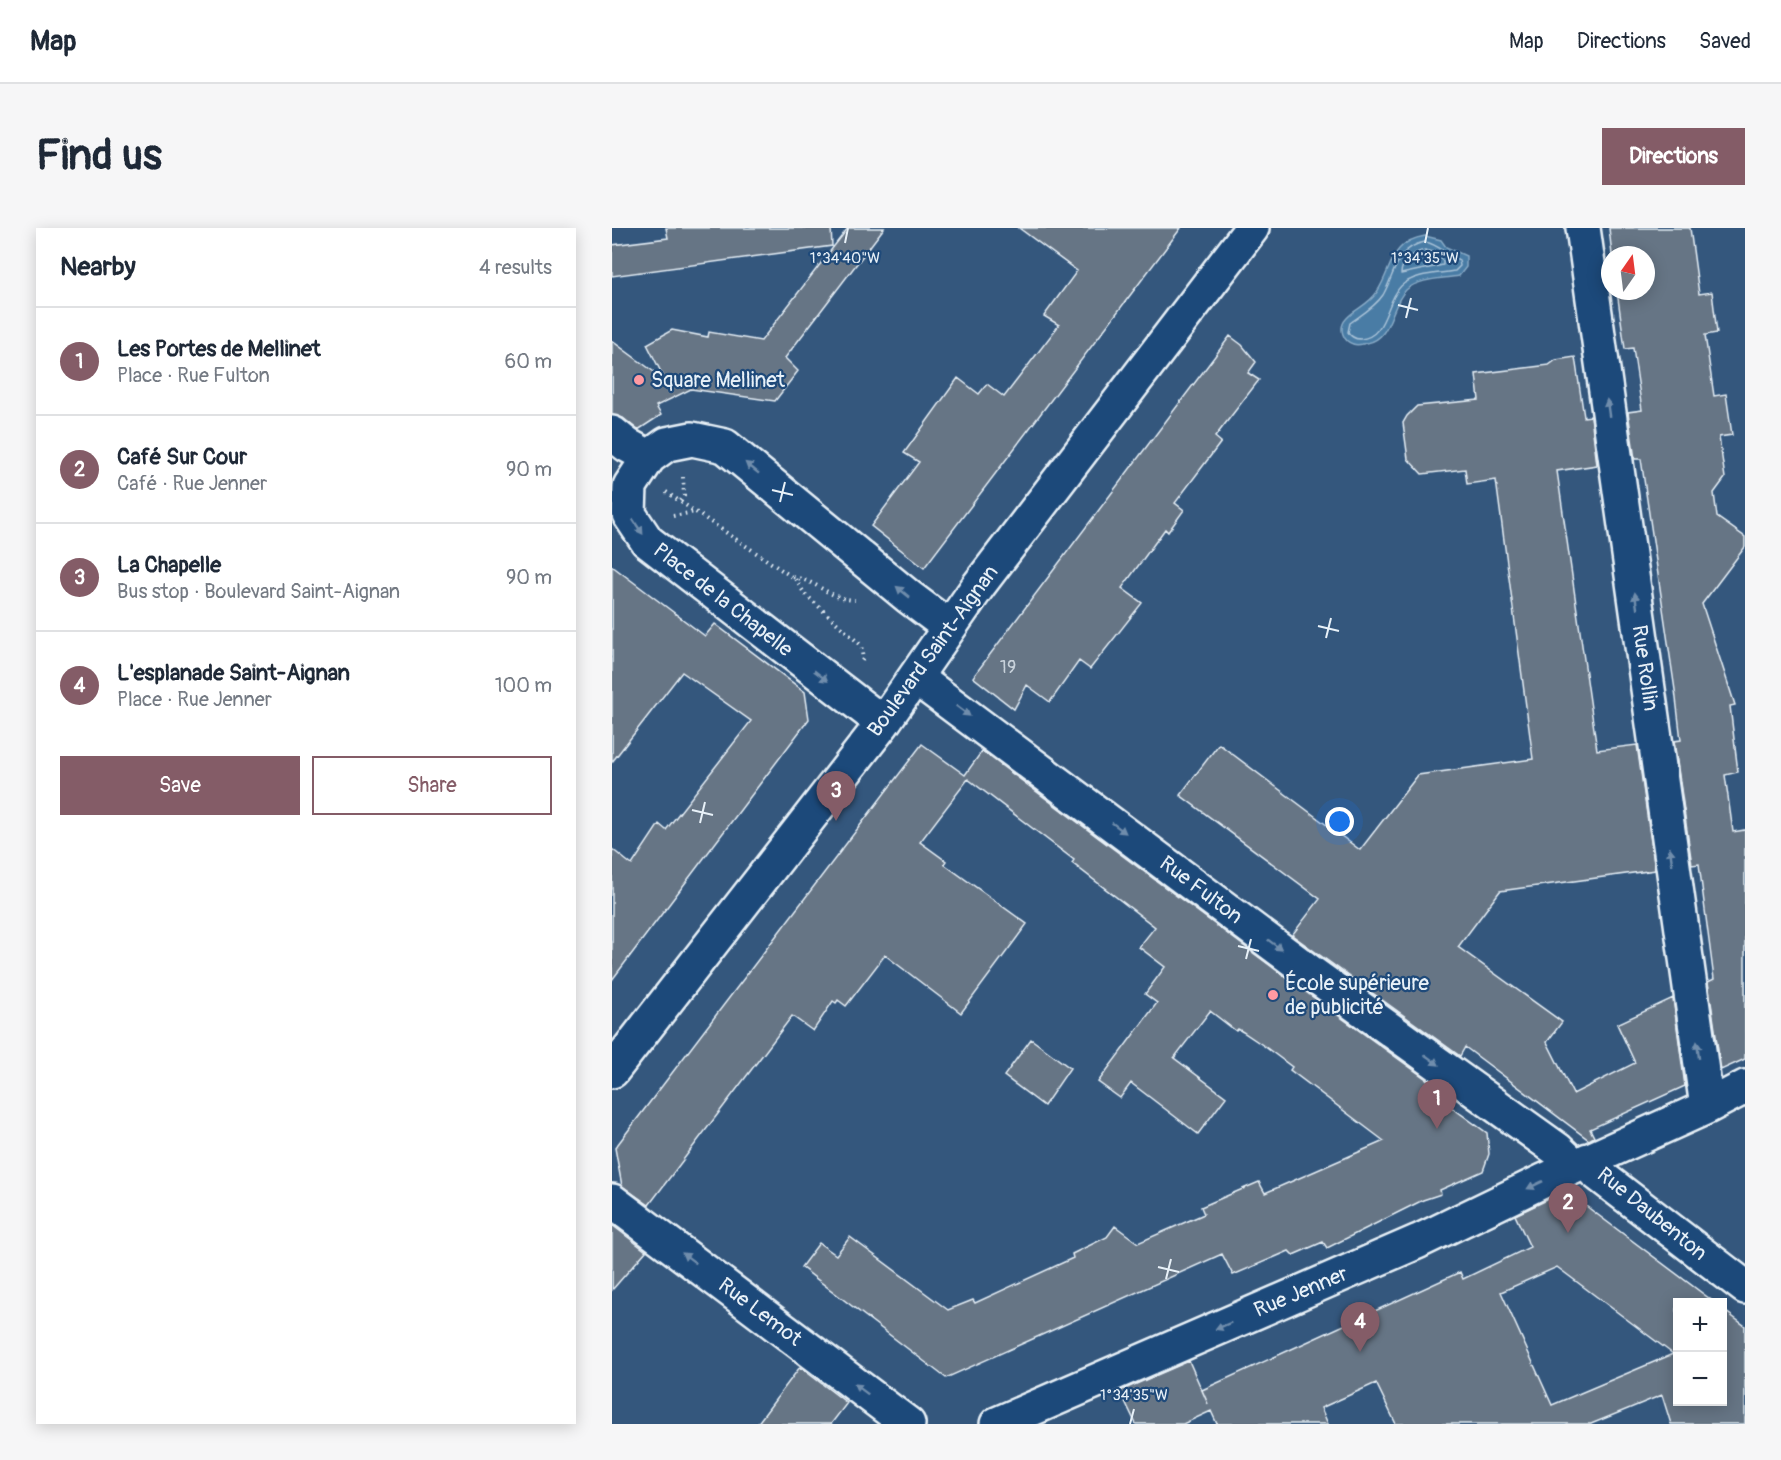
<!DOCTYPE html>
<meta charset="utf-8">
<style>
:root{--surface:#fff;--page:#f6f6f7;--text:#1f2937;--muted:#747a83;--line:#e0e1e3;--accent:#845c67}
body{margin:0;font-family:Pangolin,sans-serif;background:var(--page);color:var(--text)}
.controls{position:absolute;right:18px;bottom:18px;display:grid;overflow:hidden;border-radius:0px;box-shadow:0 3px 15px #0003}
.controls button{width:54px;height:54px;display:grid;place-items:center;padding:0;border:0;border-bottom:2px solid var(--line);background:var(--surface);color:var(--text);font:30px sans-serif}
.compass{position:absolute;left:989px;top:18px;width:54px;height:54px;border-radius:50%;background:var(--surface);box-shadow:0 3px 15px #0003;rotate:14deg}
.you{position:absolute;left:728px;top:594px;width:21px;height:21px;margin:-15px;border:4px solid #fff;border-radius:50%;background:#1a73e8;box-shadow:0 0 0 9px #1a73e833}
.badge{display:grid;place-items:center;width:39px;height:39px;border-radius:50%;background:var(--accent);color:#fff;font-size:20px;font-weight:700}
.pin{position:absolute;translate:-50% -50px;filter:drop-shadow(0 2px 3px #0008)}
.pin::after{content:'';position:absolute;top:32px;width:21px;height:18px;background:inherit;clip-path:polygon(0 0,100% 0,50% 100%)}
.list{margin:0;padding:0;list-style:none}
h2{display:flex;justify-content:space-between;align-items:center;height:78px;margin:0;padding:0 24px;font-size:26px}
h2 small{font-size:20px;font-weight:400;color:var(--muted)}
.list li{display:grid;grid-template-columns:39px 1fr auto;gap:18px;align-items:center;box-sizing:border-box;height:108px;padding:0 24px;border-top:2px solid var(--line)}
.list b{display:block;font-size:22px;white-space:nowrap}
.list p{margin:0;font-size:20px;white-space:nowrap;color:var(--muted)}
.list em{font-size:20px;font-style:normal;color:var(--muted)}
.actions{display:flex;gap:12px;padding:18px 24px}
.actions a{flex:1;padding:14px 0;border:2px solid var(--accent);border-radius:0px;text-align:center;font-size:21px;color:var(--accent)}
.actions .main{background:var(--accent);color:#fff}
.map{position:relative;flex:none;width:1133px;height:1196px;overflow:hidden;border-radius:0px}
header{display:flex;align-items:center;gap:36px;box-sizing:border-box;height:84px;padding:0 30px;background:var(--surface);border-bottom:2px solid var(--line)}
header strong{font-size:28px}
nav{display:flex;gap:33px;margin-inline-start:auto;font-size:21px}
.intro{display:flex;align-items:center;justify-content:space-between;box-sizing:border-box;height:144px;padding:0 36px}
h1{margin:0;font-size:42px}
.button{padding:15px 27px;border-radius:0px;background:var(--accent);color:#fff;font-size:21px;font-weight:700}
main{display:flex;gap:36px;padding:0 36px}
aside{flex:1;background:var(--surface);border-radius:0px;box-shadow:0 3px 15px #0003}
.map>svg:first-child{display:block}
</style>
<header>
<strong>Map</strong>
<nav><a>Map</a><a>Directions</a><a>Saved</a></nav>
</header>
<div class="intro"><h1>Find us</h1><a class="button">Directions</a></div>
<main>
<aside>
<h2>Nearby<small>4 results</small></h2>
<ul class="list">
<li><span class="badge">1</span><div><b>Les Portes de Mellinet</b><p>Place · Rue Fulton</p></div><em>60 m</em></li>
<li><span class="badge">2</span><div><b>Café Sur Cour</b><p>Café · Rue Jenner</p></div><em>90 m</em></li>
<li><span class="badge">3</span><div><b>La Chapelle</b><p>Bus stop · Boulevard Saint-Aignan</p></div><em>90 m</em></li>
<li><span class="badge">4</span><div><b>L'esplanade Saint-Aignan</b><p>Place · Rue Jenner</p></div><em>100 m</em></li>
</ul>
<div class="actions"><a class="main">Save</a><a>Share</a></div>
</aside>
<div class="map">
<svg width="1133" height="1196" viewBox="0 0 1133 1196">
<rect width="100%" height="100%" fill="#34577d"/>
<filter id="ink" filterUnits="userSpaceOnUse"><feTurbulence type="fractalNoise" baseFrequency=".0167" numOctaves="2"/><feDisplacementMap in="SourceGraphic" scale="12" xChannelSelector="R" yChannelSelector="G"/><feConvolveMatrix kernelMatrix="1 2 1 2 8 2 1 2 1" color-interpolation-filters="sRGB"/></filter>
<g filter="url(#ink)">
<path fill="#487ba5" stroke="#88aac6" stroke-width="1.5" d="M 813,8 L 829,12 L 834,19 L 854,28 L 854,39 L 847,48 C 831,51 807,50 794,62 C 778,77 780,111 755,115 C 750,116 746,118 741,116 C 731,113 726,100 734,91 C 742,81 757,77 765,64 C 781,40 777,14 813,8 Z"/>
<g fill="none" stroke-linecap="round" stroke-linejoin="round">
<path stroke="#a8c2d7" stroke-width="1.5" d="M 813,14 C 826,16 835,27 847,32 L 848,38 L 843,43 C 826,46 803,45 789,58 C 773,74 775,109 748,111 C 742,111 739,109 736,104 L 738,95 C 749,87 763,79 771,67 C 783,46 784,19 813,14 Z
M 813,22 L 821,24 L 831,33 L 831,37 L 789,46 C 789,34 802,24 813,22 Z"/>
</g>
<path fill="#667485" stroke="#e8f1f8" stroke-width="1.5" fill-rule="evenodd" d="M 54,0 L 219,0 L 220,18 L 0,48 L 0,17 L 56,10 Z
M 236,0 L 272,0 L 173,130 L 186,143 L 163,173 L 79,161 L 44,178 L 49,187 L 26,202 L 11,190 L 0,187 L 0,113 L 53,152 L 35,116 L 60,102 L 96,109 L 97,104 L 149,113 Z
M 407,0 L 569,0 L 312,340 L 259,298 L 307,234 L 292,225 L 346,150 L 367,166 L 375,156 L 392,169 L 447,97 L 432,88 L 465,43 Z
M 997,0 L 1078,0 L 1087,66 L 1100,64 L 1105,105 L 1093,107 L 1102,168 L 1114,166 L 1120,207 L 1107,209 L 1113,250 L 1102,265 L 1105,289 L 1133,309 L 1133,319 L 1090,376 L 1123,477 L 1118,478 L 1126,544 L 1113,547 L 1121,604 L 1133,602 L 1133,831 L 1109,842 L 1096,754 L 1102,751 L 1087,636 L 1080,637 L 1062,513 L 1069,512 L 1063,462 L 1029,231 L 1023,231 L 1016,184 L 1030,182 L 1021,120 L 1013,121 L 1005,63 L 1034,63 L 1034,27 L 1000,27 Z
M 618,108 L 630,117 L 644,134 L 636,145 L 647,152 L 603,209 L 609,214 L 563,275 L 572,282 L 556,304 L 553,301 L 510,360 L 530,375 L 478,441 L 467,433 L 438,474 L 415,457 L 402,481 L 361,449 Z
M 963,129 L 972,189 L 979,188 L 985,237 L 945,243 L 985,522 L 1025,517 L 1043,642 L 888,663 L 846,719 L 950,794 L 935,814 L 961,866 L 1023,835 L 1005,796 L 1061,770 L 1073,858 L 978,901 L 982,909 L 977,912 L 853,819 L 848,828 L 680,707 L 708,671 L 568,567 L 607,516 L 748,622 L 806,547 L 921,531 L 884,252 L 855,256 L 853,241 L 810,246 L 796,231 L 791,195 L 795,188 L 805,178 L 867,172 L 864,146 L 937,137 L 944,132 Z
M 0,338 L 93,408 L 103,396 L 193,464 L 197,491 L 0,752 L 0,621 L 20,637 L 47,596 L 54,602 L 139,493 L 70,444 L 0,534 Z
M 310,516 L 353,547 L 370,523 L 687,759 L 828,861 L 824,868 L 875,905 L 877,926 L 871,943 L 828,962 L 829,966 L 811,972 L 715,1020 L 711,1014 L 681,1027 L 677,1023 L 621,1047 L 610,1026 L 334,1150 L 189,1039 L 207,1015 L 224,1027 L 238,1009 L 336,1082 L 361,1072 L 363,1075 L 461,1030 L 460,1026 L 495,1009 L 503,998 L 526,1015 L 592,986 L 589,979 L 647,954 L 653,965 L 772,913 L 678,842 L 680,839 L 652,818 L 631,804 L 626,801 L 624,803 L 598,783 L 562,830 L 614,869 L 586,906 L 519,855 L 508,870 L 486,854 L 545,775 L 533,766 L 553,739 L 527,719 L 543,699 L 460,635 L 462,632 L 356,551 L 308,614 L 334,633 L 332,636 L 415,696 L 349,785 L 273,727 L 234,778 L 226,772 L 224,775 L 221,773 L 201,803 L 180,788 L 37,977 L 10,958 L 3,920 Z
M 419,811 L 458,840 L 432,878 L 392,848 Z
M 954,963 L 1102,1074 L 1065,1074 L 1065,1173 L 1110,1173 L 1110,1081 L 1133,1098 L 1133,1196 L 1059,1196 L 1050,1167 L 979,1196 L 784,1196 L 764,1155 L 709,1180 L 716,1196 L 605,1196 L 599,1183 L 571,1196 L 524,1196 L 508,1163 L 577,1133 L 596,1176 L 590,1162 L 848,1044 L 851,1051 L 918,1019 L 903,987 ZM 945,1039 L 1061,1126 L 940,1177 L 889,1064 Z
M 0,997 L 34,1023 L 0,1062 Z
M 188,1139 L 235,1175 L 219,1196 L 145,1196 Z"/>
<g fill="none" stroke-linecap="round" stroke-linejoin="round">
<defs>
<path id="minor" d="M 971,0 L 1095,879
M 0,205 L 15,217 L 37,229
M 303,449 L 698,744 L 946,922 L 963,938
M 271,495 L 35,313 L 17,286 L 18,258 L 37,229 L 55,216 L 80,211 L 113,218 L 297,369 L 337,399
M 0,843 L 271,495 L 367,357 L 640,0
M 976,932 L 983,944 L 1133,1059
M 0,973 L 296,1196
M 385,1196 L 807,1013 L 931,953 L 1095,879 L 1133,859"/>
</defs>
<use href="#minor" stroke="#e8f1f8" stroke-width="38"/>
<path stroke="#e8f1f8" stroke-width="4" stroke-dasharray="1.5 4.5" stroke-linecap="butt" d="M 54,264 L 183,351 L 193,366 L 249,417 L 251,431 L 248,435
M 68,273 L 72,268 L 71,249
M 61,288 L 83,284
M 181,349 C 206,353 217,371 243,372"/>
<use href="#minor" stroke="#1f4a7a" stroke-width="33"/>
</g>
<defs><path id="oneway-solid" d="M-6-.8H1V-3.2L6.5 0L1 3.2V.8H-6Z" transform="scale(1.5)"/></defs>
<g fill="#6f8dac">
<use href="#oneway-solid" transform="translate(996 180) rotate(-98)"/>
<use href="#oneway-solid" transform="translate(140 240) rotate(-141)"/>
<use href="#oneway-solid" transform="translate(26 299) rotate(56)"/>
<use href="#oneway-solid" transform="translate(291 364) rotate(-141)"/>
<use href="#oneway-solid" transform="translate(1024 373) rotate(-98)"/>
<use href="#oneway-solid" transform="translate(209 448) rotate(38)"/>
<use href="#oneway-solid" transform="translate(351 483) rotate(37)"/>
<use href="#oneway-solid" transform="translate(507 600) rotate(37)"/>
<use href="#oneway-solid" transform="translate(1059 628) rotate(-98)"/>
<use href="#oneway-solid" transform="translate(663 717) rotate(37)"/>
<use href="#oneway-solid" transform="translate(1086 822) rotate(-97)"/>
<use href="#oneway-solid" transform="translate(820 832) rotate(36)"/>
<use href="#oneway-solid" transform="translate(923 957) rotate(154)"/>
<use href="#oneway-solid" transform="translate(77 1030) rotate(-143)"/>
<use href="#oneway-solid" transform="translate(611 1098) rotate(157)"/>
<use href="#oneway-solid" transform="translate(249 1161) rotate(-143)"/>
</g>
</g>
<path fill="none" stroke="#e8f1f8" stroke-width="2" d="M 233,15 L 236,0M 813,15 L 816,0M 786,77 L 806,82M 794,90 L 799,70M 160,262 L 181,267M 168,274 L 173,254M 706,398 L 727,403M 714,410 L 719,390M 80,582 L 101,587M 88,595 L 93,574M 626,718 L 647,723M 634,731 L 639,711M 546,1039 L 567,1044M 554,1051 L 559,1031M 518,1196 L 522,1181"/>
<g fill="#ff9aa2" stroke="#1f4a7a" stroke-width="2">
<circle cx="27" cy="152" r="6"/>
<circle cx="661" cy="767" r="6"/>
</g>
<g text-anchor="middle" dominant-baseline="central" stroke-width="4.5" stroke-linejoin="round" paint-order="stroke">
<g font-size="18" fill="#c8d2db">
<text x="396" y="439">19</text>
</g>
<g font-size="21" fill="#e8f1f8" stroke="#1f4a7a" text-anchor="start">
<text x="39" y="152">Square Mellinet</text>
<text x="673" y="755">École supérieure<tspan x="673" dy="24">de publicité</tspan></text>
</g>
<g font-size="21" fill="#e8f1f8" stroke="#1f4a7a">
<text transform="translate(111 372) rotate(38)">Place de la Chapelle</text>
<text transform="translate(321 423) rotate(-54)">Boulevard Saint-Aignan</text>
<text transform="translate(1033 440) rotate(82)">Rue Rollin</text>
<text transform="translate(589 662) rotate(37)">Rue Fulton</text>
<text transform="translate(1040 986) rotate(39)">Rue Daubenton</text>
<text transform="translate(689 1064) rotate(-23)">Rue Jenner</text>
<text transform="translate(148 1084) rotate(37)">Rue Lemot</text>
</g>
</g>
<g font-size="15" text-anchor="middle" fill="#e8f1f8" stroke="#1f4a7a" stroke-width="4.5" stroke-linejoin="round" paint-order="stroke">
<text x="233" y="35">1°34'40"W</text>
<text x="813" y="35">1°34'35"W</text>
<text x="522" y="1172">1°34'35"W</text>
</g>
</svg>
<div class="controls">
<button>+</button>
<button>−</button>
</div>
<svg class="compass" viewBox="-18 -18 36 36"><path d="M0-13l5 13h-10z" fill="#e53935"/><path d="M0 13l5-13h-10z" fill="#747a83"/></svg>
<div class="you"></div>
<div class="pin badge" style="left:825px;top:901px">1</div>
<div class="pin badge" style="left:956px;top:1005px">2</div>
<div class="pin badge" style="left:224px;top:593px">3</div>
<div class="pin badge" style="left:748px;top:1124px">4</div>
</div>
</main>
